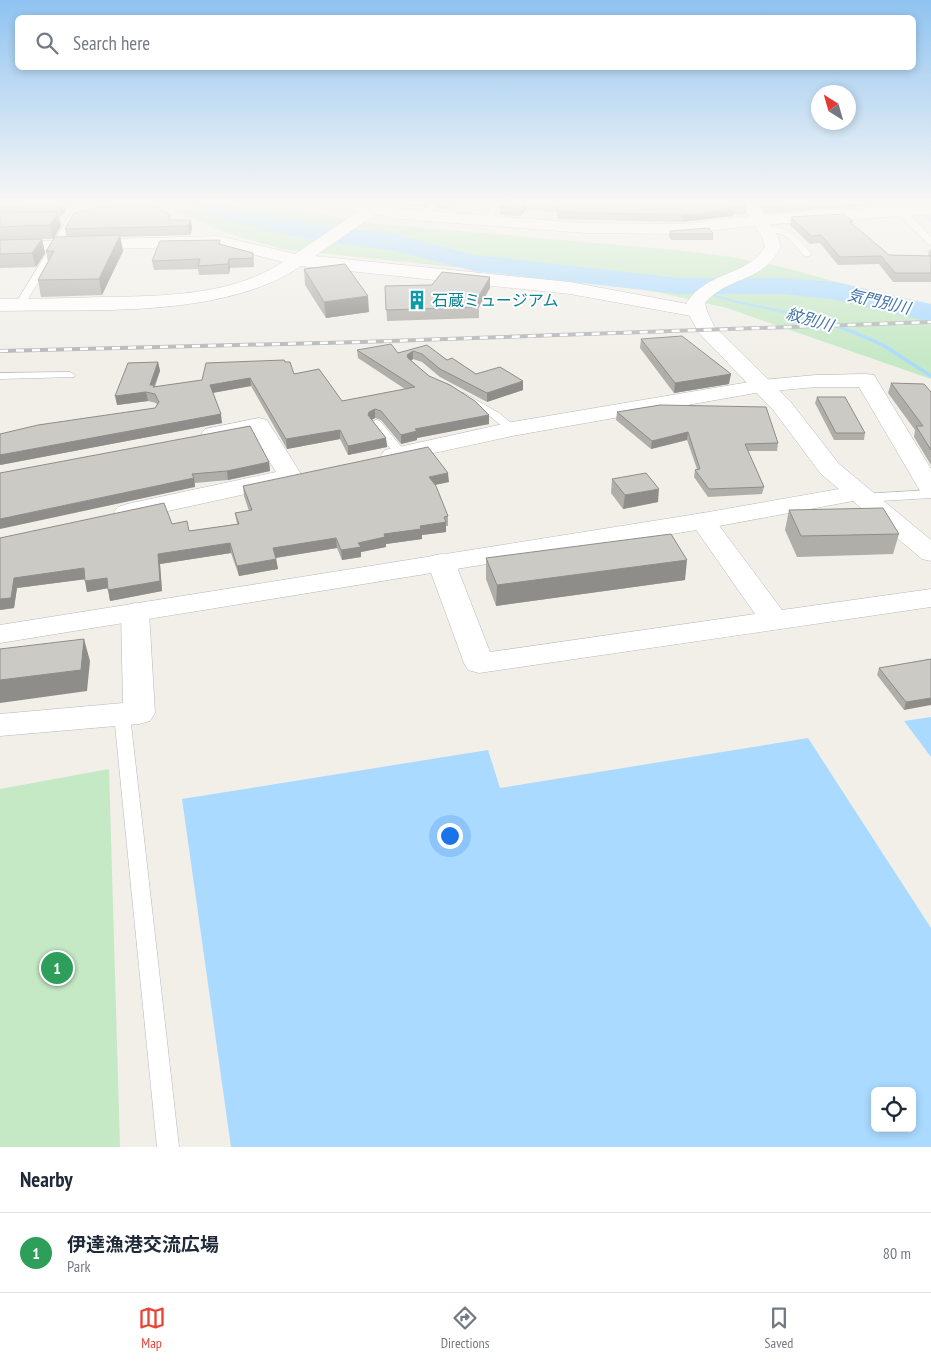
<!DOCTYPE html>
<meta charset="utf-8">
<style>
:root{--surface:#fff;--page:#f2f2f3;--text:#1f2937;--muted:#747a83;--line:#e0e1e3;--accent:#ea4335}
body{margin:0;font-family:"PT Sans Narrow","Noto Sans JP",sans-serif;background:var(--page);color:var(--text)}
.controls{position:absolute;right:15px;bottom:15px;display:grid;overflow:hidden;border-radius:8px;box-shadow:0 2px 8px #0003}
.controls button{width:45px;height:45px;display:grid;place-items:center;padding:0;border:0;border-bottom:1px solid var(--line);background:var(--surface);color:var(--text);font:25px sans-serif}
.compass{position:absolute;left:811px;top:85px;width:45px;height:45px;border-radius:50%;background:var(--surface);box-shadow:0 2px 8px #0003;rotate:323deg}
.you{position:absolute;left:449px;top:835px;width:18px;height:18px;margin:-12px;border:4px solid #fff;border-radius:50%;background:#1a73e8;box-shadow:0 0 0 8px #1a73e833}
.badge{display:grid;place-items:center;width:32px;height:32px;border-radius:50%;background:var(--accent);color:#fff;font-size:16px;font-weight:700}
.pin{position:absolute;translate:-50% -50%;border:2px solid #fff;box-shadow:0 1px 5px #0006}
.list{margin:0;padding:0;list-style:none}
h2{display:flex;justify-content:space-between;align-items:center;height:65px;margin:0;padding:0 20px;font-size:21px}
h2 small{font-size:16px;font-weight:400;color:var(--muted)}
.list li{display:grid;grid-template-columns:32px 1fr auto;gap:15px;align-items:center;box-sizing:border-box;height:80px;padding:0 20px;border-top:1px solid var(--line)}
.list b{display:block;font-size:19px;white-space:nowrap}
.list p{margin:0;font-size:16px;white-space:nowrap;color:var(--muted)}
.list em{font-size:16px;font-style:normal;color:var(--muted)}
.icon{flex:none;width:28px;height:28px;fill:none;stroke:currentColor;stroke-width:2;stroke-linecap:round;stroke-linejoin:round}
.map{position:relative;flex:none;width:931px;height:1147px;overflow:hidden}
.search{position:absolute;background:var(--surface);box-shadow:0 2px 8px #0003;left:15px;right:15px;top:15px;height:55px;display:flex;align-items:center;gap:12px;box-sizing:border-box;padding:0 18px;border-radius:8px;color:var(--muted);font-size:19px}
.sheet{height:145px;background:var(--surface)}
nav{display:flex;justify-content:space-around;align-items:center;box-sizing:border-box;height:70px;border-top:1px solid var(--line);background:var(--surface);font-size:14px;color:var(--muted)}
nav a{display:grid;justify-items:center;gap:2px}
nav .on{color:var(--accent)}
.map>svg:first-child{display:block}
</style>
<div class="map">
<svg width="931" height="1147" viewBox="0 0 931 1147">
<rect width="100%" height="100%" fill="#f1efe8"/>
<path fill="#c5e8c5" d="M 155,202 L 282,202 L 316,213 L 368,223 L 677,250 L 732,257 L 782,267 L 931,308 L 931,379 L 727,308 L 657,292 L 597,282 L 282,249 L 223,232 Z
M 109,769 L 120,1147 L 0,1147 L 0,789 Z"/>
<path fill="#aadaff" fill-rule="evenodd" d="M 931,717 L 931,757 L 904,721 Z
M 808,738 L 931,928 L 931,1147 L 231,1147 L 182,799 L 488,750 L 500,788 ZM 875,1091 L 912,1091 L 912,1128 L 875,1128 Z"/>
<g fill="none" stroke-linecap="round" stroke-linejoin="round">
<path fill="#aadaff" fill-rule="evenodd" d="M 912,202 L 916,202 L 931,219 L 931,222 Z
M 677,285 L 742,302 L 811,316 L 855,331 L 885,344 L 931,374 L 931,378 L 881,346 L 851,333 L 808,318 L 741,304 L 677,287 Z"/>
<path fill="#aadaff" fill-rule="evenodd" d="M 195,202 L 226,202 L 243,210 L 312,224 L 392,234 L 474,255 L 679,278 L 783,278 L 836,282 L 931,304 L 931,322 L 836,300 L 783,294 L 679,294 L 474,271 L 391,250 L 312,240 L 236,223 L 198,207 Z"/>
<defs>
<path id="lane" d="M 78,202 L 86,202 L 24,306 L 22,308 L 16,308 L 14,306 Z
M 431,202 L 439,202 L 427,218 L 421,218 L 420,216 Z
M 493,202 L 501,202 L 489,223 L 483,223 L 482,221 Z
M 898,209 L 904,209 L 931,237 L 931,245 L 928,244 L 898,213 Z
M 762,227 C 785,223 799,238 812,255 L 805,257 L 791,240 L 782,234 L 762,231 Z
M 70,372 L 75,375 L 74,377 L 0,379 L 0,373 Z
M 464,393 L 499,413 L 516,427 L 518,429 L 516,431 L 508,431 L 491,417 L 460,398 L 459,396 L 460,394 Z
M 376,420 L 380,421 L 404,450 L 406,453 L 404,456 L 396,456 L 372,425 L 370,423 Z
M 931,490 L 931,498 L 863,502 L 857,498 L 863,494 Z
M 122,710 L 128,711 L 130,715 L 179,1147 L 157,1147 L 114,715 L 116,711 Z"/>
<path id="street" d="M 326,202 L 359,202 L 400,209 L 586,223 L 682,224 L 760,215 L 931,204 L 931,214 L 760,225 L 682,234 L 586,233 L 400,219 L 376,214 L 315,256 L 570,282 L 704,307 L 707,311 L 704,315 L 697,317 L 570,294 L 301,266 C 223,319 92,309 0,311 L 0,299 C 34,299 69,298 103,297 C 163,296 231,296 283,262 L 219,246 L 0,252 L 0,242 L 219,236 L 295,254 L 359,211 L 328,205 Z
M 866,374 L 874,375 L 877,380 L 931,469 L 931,496 L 922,494 L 919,489 L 859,387 L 816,387 L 761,392 L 512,436 L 393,462 L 385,460 L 381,455 L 385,450 L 512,422 L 761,380 L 816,375 Z
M 259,418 L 267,420 L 270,425 L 303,477 L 300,482 L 127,520 L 118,517 L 114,512 L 118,507 L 127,504 L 276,472 L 252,433 L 213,441 L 205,439 L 201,434 L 205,429 Z
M 703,513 L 712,516 L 782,610 L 931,589 L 931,607 L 479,673 L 468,670 L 464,663 L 427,562 L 431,556 L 441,554 L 451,556 L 455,562 L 490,652 L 755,614 L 690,521 L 694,516 Z
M 135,603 L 145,606 L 149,612 L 155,713 L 150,721 L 139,724 L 0,736 L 0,714 L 123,703 L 121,612 L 125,606 Z"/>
<path id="secondary" d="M 740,202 L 756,202 L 777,235 L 781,246 C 763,284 729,275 705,303 L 707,311 L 714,326 L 790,401 L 839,464 L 931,540 L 931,561 L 922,559 L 853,501 L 703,529 L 0,643 L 0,625 L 703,513 L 839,489 L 821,474 L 774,411 L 699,333 L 687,311 L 687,302 C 709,270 749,276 765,246 L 761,235 Z"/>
</defs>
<use href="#lane" stroke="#b5b8bc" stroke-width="1"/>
<use href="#street" stroke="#b5b8bc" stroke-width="1"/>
<use href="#secondary" stroke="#b6babf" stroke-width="1"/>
<use href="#lane" fill="#fff" fill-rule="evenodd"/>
<use href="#street" fill="#fff" fill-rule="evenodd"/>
<use href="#secondary" fill="#fff" fill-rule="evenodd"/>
<defs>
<path id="rail" d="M 0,351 L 361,342 L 931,322"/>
</defs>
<use href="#rail" stroke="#b6b7b8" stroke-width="4"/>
<use href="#rail" stroke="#fff" stroke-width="2.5" stroke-dasharray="8" stroke-linecap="butt"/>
</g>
<path fill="#afaea9" d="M 0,202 L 64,202 L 66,210 L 62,216 L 59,217 L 61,226 L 53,239 L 42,239 L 45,253 L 36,267 L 0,268 Z
M 402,202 L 429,202 L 425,207 L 402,205 Z
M 437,202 L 492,202 L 489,205 L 451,203 L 447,209 L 437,208 Z
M 501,202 L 743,202 L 746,207 L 745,214 L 733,214 L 733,216 L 682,222 L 557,219 L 557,212 L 526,210 L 520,216 L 500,215 Z
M 757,202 L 866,202 L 866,206 L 765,213 Z
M 791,217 L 853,221 L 852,224 L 889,255 L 928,256 L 929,251 L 931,249 L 931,282 L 893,282 L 879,264 L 838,265 L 820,243 L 810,244 L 790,225 Z
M 172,220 L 191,220 L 192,229 L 190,235 L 120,237 L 123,251 L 102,295 L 41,297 L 38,280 L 48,262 L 46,251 L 66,237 L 65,229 Z
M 670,231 L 713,234 L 713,240 L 671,240 L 669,236 Z
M 220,244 L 253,253 L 254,262 L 254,267 L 230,268 L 229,274 L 199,275 L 198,269 L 154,270 L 152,261 Z
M 304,269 L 369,312 L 326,318 L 305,285 Z
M 490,277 L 490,288 L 479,306 L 479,318 L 387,321 L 385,286 L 432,285 Z
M 641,339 L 729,384 L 674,393 L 640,348 Z
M 427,345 L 447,360 L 476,374 L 523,390 L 487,402 L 440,377 L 422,362 L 413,359 L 411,361 L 429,376 L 489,415 L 489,424 L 417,438 L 417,440 L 401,444 L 381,420 L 375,418 L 372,420 L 386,438 L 387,447 L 348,455 L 340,439 L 287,449 L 251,386 L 213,393 L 222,423 L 0,465 L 0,434 L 155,408 L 157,405 L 156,403 L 148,401 L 117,405 L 158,362 L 160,371 L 155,387 L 202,380 L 285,362 L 294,374 L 342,401 L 405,389 L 358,358 L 357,350 L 398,353 Z
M 891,383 L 931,392 L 931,465 L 914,437 L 915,430 L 888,393 Z
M 817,397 L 865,433 L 864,440 L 834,440 L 815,403 Z
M 617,412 L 778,443 L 777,451 L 748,451 L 764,487 L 762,494 L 708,497 L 694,477 L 695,470 L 697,469 L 687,440 L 651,449 L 616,420 Z
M 269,462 L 270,471 L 228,480 L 195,483 L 195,487 L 0,473 Z
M 612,479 L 658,502 L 623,509 L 611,493 Z
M 449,482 L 435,485 L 448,516 L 448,526 L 446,526 L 446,532 L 422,535 L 422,539 L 386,544 L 386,547 L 361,552 L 361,557 L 342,560 L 337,548 L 276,558 L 278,569 L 239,576 L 231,553 L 160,564 L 162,591 L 110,601 L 108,588 L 87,592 L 85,579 L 17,588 L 14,608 L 0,610 L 0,538 L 172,524 L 189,531 L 237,524 L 235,513 L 249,511 L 244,496 L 243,486 Z
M 789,510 L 899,534 L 893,554 L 797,557 L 785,530 Z
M 486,558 L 685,580 L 496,606 L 486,579 Z
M 931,659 L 904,710 L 877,675 L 879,668 Z"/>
<path fill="#8f8d8a" d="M 60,202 L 64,202 L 66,210 L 62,216 L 59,203 Z
M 425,202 L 429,202 L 425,207 Z
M 447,202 L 451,202 L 451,203 L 447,209 Z
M 526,203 L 526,210 L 520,216 L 521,209 Z
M 734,209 L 733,216 L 682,222 L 683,215 Z
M 58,212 L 61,226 L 53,239 L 50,225 Z
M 191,220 L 192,229 L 190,235 L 188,226 Z
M 120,235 L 123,251 L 102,295 L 99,279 Z
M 42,239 L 45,253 L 36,267 L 32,253 Z
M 229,259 L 230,268 L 229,274 L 228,264 Z
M 490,277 L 490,288 L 479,307 L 477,299 Z
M 368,296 L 369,312 L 326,318 L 324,302 Z
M 413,351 L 413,359 L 407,363 L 407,355 Z
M 158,362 L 160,371 L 154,386 L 156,394 L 155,396 L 154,389 L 152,394 L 150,385 Z
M 731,374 L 729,384 L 674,393 L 675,383 Z
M 250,378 L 251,386 L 211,393 L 210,385 Z
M 523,381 L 523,390 L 487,402 L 487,393 Z
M 146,392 L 148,401 L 117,405 L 115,396 Z
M 375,409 L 375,418 L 369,421 L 368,415 L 369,412 Z
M 221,414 L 222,423 L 0,465 L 0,455 Z
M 489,415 L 489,424 L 417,438 L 417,440 L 401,444 L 401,435 L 415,429 Z
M 340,430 L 340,439 L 287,449 L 286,439 Z
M 688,432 L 687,440 L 651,449 L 652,441 Z
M 386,438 L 387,447 L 348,455 L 348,446 Z
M 269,462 L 270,471 L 228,480 L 227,471 Z
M 448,473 L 449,482 L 429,486 L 429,477 Z
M 194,478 L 195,487 L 0,529 L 0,519 Z
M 659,489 L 658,502 L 623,509 L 625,495 Z
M 446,522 L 446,532 L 422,535 L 422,539 L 386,544 L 386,547 L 361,552 L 361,557 L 342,560 L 341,550 L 358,543 L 384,534 L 420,526 Z
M 336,538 L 337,548 L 274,558 L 273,548 Z
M 230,543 L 231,553 L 160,564 L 162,591 L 110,601 L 108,590 L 158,554 Z
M 276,559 L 278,569 L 239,576 L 237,566 Z
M 687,560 L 685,580 L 496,606 L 497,585 Z
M 84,568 L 87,579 L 17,588 L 14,608 L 0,610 L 0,599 L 14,578 Z
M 107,578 L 109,588 L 87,592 L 85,581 Z
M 84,639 L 90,661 L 87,691 L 0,703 L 0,680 Z
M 931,698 L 931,705 L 904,710 L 906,702 Z"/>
<path fill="#cccac5" stroke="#8f8d8a" d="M 0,202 L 60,202 L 59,203 L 0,206 Z
M 124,202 L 148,202 L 171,215 L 169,220 L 191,220 L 188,226 L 65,229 L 74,213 Z
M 503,202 L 743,202 L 746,207 L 732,207 L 734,209 L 683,215 L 557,212 L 558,205 L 526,203 L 521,209 L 501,208 Z
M 763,202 L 828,202 L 766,206 Z
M 58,212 L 50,225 L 0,227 L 0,213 Z
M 844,214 L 853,221 L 849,221 L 889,255 L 931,256 L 931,273 L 895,273 L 881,256 L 840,257 L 821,235 L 811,236 L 791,217 Z
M 709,228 L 713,234 L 671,234 L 670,231 Z
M 120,235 L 99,279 L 38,280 L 54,251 L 46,251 L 55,237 Z
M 42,239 L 32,253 L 0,254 L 0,240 Z
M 220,240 L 219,244 L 253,253 L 253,258 L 229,259 L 228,264 L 198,266 L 200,259 L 152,261 L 160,241 Z
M 345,264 L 368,296 L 324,302 L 304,269 Z
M 442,272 L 490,277 L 477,299 L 479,307 L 386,310 L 385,286 L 432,285 Z
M 682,336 L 731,374 L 675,383 L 641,339 Z
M 391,344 L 398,353 L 427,345 L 447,360 L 452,358 L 476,374 L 500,367 L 523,381 L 487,393 L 440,369 L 422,354 L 413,351 L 407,355 L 408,358 L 429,376 L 450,385 L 475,401 L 489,415 L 415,429 L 417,431 L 401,435 L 381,411 L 375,409 L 369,412 L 368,415 L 386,438 L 348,446 L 340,430 L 286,439 L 250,378 L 210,385 L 221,414 L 0,455 L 0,434 L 38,425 L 155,408 L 159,402 L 155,394 L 146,392 L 115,396 L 128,363 L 158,362 L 150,385 L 154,385 L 153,387 L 202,380 L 206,363 L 284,360 L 285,362 L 290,362 L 294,374 L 319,369 L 342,401 L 415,387 L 357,350 Z
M 891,383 L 924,384 L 931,392 L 931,450 L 916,426 L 923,426 Z
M 817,397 L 845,397 L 865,433 L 836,433 Z
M 660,405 L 766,407 L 778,443 L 745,444 L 764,487 L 709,489 L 695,470 L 700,469 L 688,432 L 652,441 L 617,412 Z
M 250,426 L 269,462 L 227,471 L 192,474 L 194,478 L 0,519 L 0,473 Z
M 428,447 L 448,473 L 429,477 L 436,486 L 448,516 L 444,517 L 446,522 L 420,526 L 421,529 L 384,534 L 385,537 L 358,543 L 361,547 L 341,550 L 336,538 L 273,548 L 276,559 L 237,566 L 230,543 L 158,554 L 160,581 L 108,590 L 107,578 L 85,581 L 84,568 L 14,578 L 11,598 L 0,599 L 0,538 L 164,503 L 172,524 L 187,521 L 189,531 L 239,524 L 235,513 L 252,510 L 243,486 Z
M 646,473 L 659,489 L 625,495 L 612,479 Z
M 883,508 L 899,534 L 801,536 L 789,510 Z
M 671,534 L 687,560 L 497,585 L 486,558 Z
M 84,639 L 81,670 L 0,680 L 0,649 Z
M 931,659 L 931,698 L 906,702 L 879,668 Z"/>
<linearGradient id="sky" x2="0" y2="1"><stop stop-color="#8fc3f1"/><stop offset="0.56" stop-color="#f9f8f5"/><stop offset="1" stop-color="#f9f8f5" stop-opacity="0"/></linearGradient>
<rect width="931" height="362" fill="url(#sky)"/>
<defs>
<symbol id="building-bare" viewBox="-9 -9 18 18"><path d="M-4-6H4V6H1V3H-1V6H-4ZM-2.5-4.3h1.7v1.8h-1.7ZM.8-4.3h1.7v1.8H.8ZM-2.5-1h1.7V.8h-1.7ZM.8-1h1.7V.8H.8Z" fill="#0f9aa8" stroke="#fff" stroke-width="2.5" paint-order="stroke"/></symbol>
</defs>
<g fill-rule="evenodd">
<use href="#building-bare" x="403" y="286" width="28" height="28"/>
</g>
<g text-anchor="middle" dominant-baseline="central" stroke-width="4" stroke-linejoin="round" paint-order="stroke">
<g font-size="16" fill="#0d838f" stroke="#fff" text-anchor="start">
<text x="432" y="300">石蔵ミュージアム</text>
</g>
<g font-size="16" font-style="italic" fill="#4174aa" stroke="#fff">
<text transform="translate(879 301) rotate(13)">気門別川</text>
<text transform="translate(810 319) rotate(16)">紋別川</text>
</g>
</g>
</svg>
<div class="controls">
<button><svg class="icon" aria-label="locate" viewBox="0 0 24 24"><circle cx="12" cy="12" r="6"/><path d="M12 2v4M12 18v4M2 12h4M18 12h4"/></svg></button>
</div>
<svg class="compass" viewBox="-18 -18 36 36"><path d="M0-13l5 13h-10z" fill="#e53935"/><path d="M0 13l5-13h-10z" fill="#747a83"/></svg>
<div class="you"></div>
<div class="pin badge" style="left:57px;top:968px;background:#2e9e5b">1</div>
<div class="search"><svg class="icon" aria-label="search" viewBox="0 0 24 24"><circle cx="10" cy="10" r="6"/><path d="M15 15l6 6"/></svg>Search here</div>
</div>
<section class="sheet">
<h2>Nearby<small></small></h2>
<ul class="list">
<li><span class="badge" style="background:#2e9e5b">1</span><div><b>伊達漁港交流広場</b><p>Park</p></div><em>80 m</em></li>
</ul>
</section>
<nav>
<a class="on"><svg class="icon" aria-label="map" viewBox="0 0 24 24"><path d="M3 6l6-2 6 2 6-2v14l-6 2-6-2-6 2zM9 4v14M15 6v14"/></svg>Map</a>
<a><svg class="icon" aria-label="directions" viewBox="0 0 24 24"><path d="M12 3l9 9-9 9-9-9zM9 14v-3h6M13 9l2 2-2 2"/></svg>Directions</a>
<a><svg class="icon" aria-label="saved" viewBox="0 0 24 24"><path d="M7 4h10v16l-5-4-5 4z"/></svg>Saved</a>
</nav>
